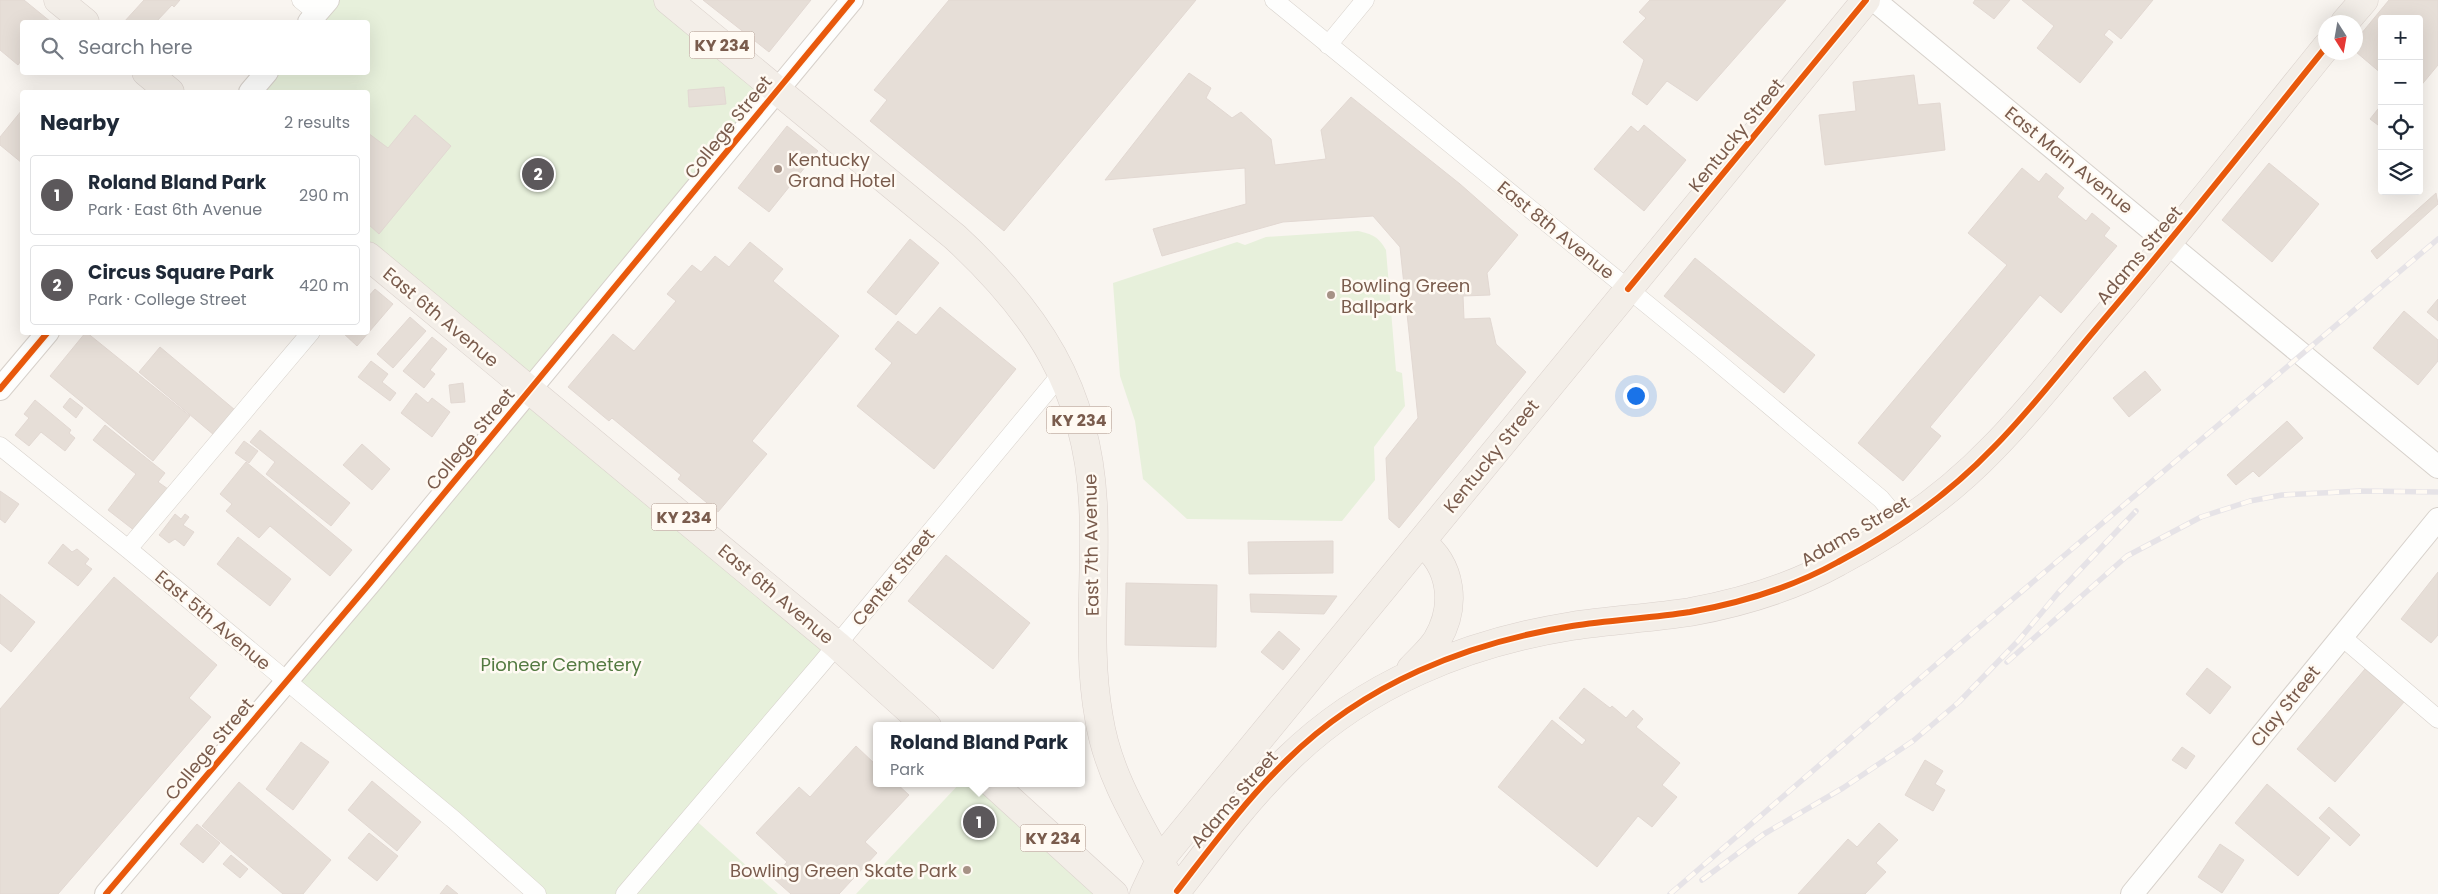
<!DOCTYPE html>
<meta charset="utf-8">
<style>
:root{--surface:#fff;--page:#f2f2f3;--text:#1f2937;--muted:#747a83;--line:#e0e1e3;--accent:#5c585b}
body{margin:0;font-family:Poppins,sans-serif;background:var(--page);color:var(--text)}
.controls{position:absolute;right:15px;top:15px;display:grid;overflow:hidden;border-radius:5px;box-shadow:0 5px 20px #0002}
.controls button{width:45px;height:45px;display:grid;place-items:center;padding:0;border:0;border-bottom:1px solid var(--line);background:var(--surface);color:var(--text);font:25px sans-serif}
.compass{position:absolute;left:2318px;top:15px;width:45px;height:45px;border-radius:50%;background:var(--surface);box-shadow:0 5px 20px #0002;rotate:169deg}
.you{position:absolute;left:1635px;top:395px;width:18px;height:18px;margin:-12px;border:4px solid #fff;border-radius:50%;background:#1a73e8;box-shadow:0 0 0 8px #1a73e833}
.badge{display:grid;place-items:center;width:32px;height:32px;border-radius:50%;background:var(--accent);color:#fff;font-size:16px;font-weight:700}
.pin{position:absolute;translate:-50% -50%;border:2px solid #fff;box-shadow:0 1px 5px #0006}
.popup{position:absolute;left:873px;top:722px;width:212px;height:65px;box-sizing:border-box;display:grid;place-content:center;border-radius:5px;background:var(--surface);filter:drop-shadow(0 1px 4px #0005);font-size:16px;white-space:nowrap;color:var(--muted)}
.popup b{font-size:19px;color:var(--text)}
.popup::after{content:'';position:absolute;left:50%;top:100%;margin-left:-10px;border:10px solid transparent;border-top-color:var(--surface)}
.list{margin:0;padding:0;list-style:none}
h2{display:flex;justify-content:space-between;align-items:center;height:65px;margin:0;padding:0 20px;font-size:21px}
h2 small{font-size:16px;font-weight:400;color:var(--muted)}
.list li{display:grid;grid-template-columns:32px 1fr auto;gap:15px;align-items:center;box-sizing:border-box;height:80px;margin:0 10px 10px;padding:0 10px;border:1px solid var(--line);border-radius:5px}
.list b{display:block;font-size:19px;white-space:nowrap}
.list p{margin:0;font-size:16px;white-space:nowrap;color:var(--muted)}
.list em{font-size:16px;font-style:normal;color:var(--muted)}
.icon{flex:none;width:28px;height:28px;fill:none;stroke:currentColor;stroke-width:2;stroke-linecap:round;stroke-linejoin:round}
.map{position:relative;flex:none;width:2438px;height:894px;overflow:hidden}
.search{position:absolute;background:var(--surface);box-shadow:0 5px 20px #0002;left:20px;top:20px;width:350px;height:55px;display:flex;align-items:center;gap:12px;box-sizing:border-box;padding:0 18px;border-radius:5px;color:var(--muted);font-size:19px}
.panel{position:absolute;background:var(--surface);box-shadow:0 5px 20px #0002;left:20px;top:90px;width:350px;height:245px;border-radius:5px}
.map>svg:first-child{display:block}
</style>
<div class="map">
<svg width="2438" height="894" viewBox="0 0 2438 894">
<rect width="100%" height="100%" fill="#f9f5f0"/>
<path fill="#e7f0db" d="M 328,0 L 669,0 L 778,89 L 530,390 L 839,647 L 691,816 L 778,894 L 536,894 L 286,681 L 530,390 L 368,255 L 368,92 L 250,92 L 267,73 L 368,72 L 368,22 L 309,22 Z
M 1358,231 C 1372,234 1379,237 1386,250 L 1396,371 L 1402,373 L 1405,406 L 1374,447 L 1375,480 L 1342,521 L 1187,519 L 1143,479 L 1135,421 L 1120,376 L 1113,283 L 1237,242 L 1245,245 L 1266,237 Z
M 960,783 L 992,783 L 1114,894 L 856,894 Z"/>
<path fill="#e6ded7" stroke="#e2d8d2" d="M 0,0 L 24,0 L 51,22 L 22,22 L 22,59 L 18,65 L 0,50 Z
M 144,0 L 180,0 L 174,7 L 172,5 L 156,22 L 124,22 Z
M 703,0 L 811,0 L 769,52 Z
M 949,0 L 1196,0 L 1004,231 L 870,121 L 887,100 L 874,90 Z
M 1650,0 L 1786,0 L 1697,101 L 1667,81 L 1647,105 L 1632,94 L 1644,60 L 1623,42 L 1646,18 L 1639,12 Z
M 1975,0 L 2010,0 L 1994,19 L 1973,3 Z
M 2022,0 L 2153,0 L 2121,39 L 2109,29 L 2104,35 L 2113,42 L 2080,83 L 2037,48 L 2054,26 Z
M 2389,0 L 2438,0 L 2438,65 L 2419,88 L 2419,19 L 2382,19 L 2382,74 L 2356,52 L 2356,40 Z
M 1189,73 L 1211,88 L 1206,98 L 1232,118 L 1241,112 L 1271,139 L 1275,165 L 1326,159 L 1321,130 L 1351,97 L 1460,184 L 1518,235 L 1487,273 L 1490,295 L 1463,296 L 1464,319 L 1490,318 L 1496,344 L 1526,372 L 1399,528 L 1389,519 L 1386,458 L 1418,418 L 1400,247 L 1373,216 L 1283,222 L 1162,256 L 1153,229 L 1246,204 L 1245,168 L 1105,180 Z
M 1914,75 L 1918,105 L 1940,103 L 1945,150 L 1825,165 L 1819,115 L 1856,111 L 1853,82 Z
M 724,87 L 726,104 L 689,107 L 688,90 Z
M 2382,104 L 2382,128 L 2370,119 Z
M 22,110 L 22,163 L 0,145 L 0,137 Z
M 415,115 L 451,146 L 379,234 L 368,224 L 368,133 L 388,148 Z
M 1644,125 L 1686,160 L 1644,211 L 1594,169 L 1631,126 L 1638,132 Z
M 787,126 L 818,151 L 769,212 L 738,188 Z
M 2269,163 L 2319,204 L 2272,262 L 2222,220 Z
M 2022,168 L 2039,182 L 2046,173 L 2064,188 L 2057,197 L 2086,221 L 2092,213 L 2110,228 L 2104,236 L 2117,246 L 2061,313 L 2040,295 L 1930,427 L 1941,436 L 1903,481 L 1858,443 L 2007,265 L 1968,233 Z
M 2436,193 L 2438,204 L 2377,259 L 2371,251 Z
M 910,239 L 939,263 L 896,315 L 867,292 Z
M 750,242 L 783,269 L 773,281 L 839,336 L 752,441 L 767,454 L 718,512 L 678,479 L 681,475 L 612,418 L 609,421 L 568,387 L 613,334 L 634,351 L 676,301 L 667,294 L 692,265 L 701,272 L 715,256 L 729,267 Z
M 1695,258 L 1815,355 L 1784,393 L 1664,296 Z
M 375,289 L 393,304 L 357,346 L 342,332 L 368,332 L 368,297 Z
M 2438,299 L 2438,321 L 2427,312 Z
M 940,307 L 1016,369 L 934,469 L 857,406 L 892,363 L 875,349 L 898,321 L 916,335 Z
M 2404,311 L 2438,340 L 2438,361 L 2418,385 L 2373,348 Z
M 410,317 L 426,331 L 393,368 L 377,354 Z
M 86,332 L 190,416 L 153,461 L 50,376 Z
M 432,337 L 447,349 L 430,370 L 435,374 L 424,388 L 403,371 Z
M 160,347 L 235,410 L 214,435 L 139,372 Z
M 371,361 L 388,374 L 382,382 L 396,393 L 390,401 L 358,377 Z
M 2145,371 L 2161,390 L 2129,417 L 2113,398 Z
M 463,383 L 465,402 L 451,403 L 449,385 Z
M 416,393 L 428,403 L 432,398 L 450,412 L 432,437 L 401,413 Z
M 70,398 L 83,408 L 76,418 L 63,407 Z
M 35,400 L 71,430 L 69,433 L 75,438 L 65,451 L 41,432 L 29,446 L 15,435 L 29,418 L 24,414 Z
M 2287,421 L 2303,438 L 2259,477 L 2253,471 L 2236,485 L 2227,475 Z
M 105,425 L 165,473 L 158,482 L 168,489 L 135,531 L 108,510 L 136,474 L 93,440 Z
M 260,430 L 350,503 L 331,526 L 266,474 L 275,462 L 250,442 Z
M 244,441 L 258,451 L 249,463 L 235,453 Z
M 362,444 L 390,469 L 372,490 L 343,465 Z
M 246,462 L 352,550 L 330,576 L 270,526 L 259,538 L 226,511 L 232,504 L 220,494 Z
M 0,491 L 19,504 L 5,523 L 0,519 Z
M 175,514 L 181,519 L 185,514 L 189,517 L 183,525 L 194,532 L 184,546 L 175,539 L 169,543 L 159,535 Z
M 238,537 L 291,579 L 270,606 L 217,564 Z
M 1333,541 L 1333,573 L 1249,574 L 1248,542 Z
M 63,544 L 72,552 L 77,549 L 89,559 L 85,564 L 92,569 L 78,586 L 48,563 Z
M 946,555 L 1030,623 L 993,669 L 908,601 Z
M 2438,572 L 2438,635 L 2431,643 L 2401,619 Z
M 114,577 L 217,665 L 189,698 L 211,717 L 58,894 L 0,894 L 0,709 Z
M 1126,583 L 1217,585 L 1216,647 L 1125,645 Z
M 0,594 L 35,622 L 11,652 L 0,643 Z
M 1250,594 L 1337,596 L 1324,614 L 1251,612 Z
M 1279,631 L 1300,649 L 1283,670 L 1261,652 Z
M 2207,668 L 2231,687 L 2210,714 L 2186,694 Z
M 2365,669 L 2404,702 L 2335,782 L 2297,749 Z
M 1584,688 L 1610,708 L 1612,706 L 1626,718 L 1633,710 L 1643,719 L 1636,727 L 1680,763 L 1662,785 L 1677,797 L 1652,827 L 1638,816 L 1597,867 L 1498,787 L 1552,720 L 1582,745 L 1586,740 L 1559,718 Z
M 301,742 L 329,762 L 293,810 L 266,789 Z
M 856,746 L 876,765 L 876,783 L 896,783 L 909,795 L 865,842 L 877,853 L 839,894 L 791,894 L 773,878 L 787,862 L 756,833 L 799,787 L 810,797 Z
M 2182,747 L 2195,756 L 2186,769 L 2172,760 Z
M 1925,760 L 1943,771 L 1935,784 L 1945,790 L 1933,811 L 1905,795 Z
M 372,781 L 421,822 L 397,851 L 348,810 Z
M 239,782 L 331,860 L 303,894 L 283,894 L 202,826 Z
M 2267,784 L 2330,838 L 2298,876 L 2235,823 Z
M 2329,807 L 2360,835 L 2350,846 L 2319,818 Z
M 1879,823 L 1898,840 L 1876,863 L 1886,872 L 1865,894 L 1798,894 L 1848,839 L 1857,847 Z
M 197,824 L 220,843 L 203,863 L 180,844 Z
M 369,833 L 398,856 L 377,881 L 348,858 Z
M 2220,844 L 2244,860 L 2222,893 L 2198,877 Z
M 231,855 L 248,869 L 240,878 L 223,864 Z
M 447,885 L 458,894 L 440,894 Z"/>
<g fill="none" stroke-linecap="round" stroke-linejoin="round">
<defs>
<path id="minor" d="M 301,0 L 317,13
M 1274,0 L 1708,354 L 1881,499 L 1902,524
M 1328,45 L 1365,0
M 0,446 L 128,549 L 454,820 L 537,894
M 128,549 L 311,332
M 2342,637 L 2438,719
M 625,894 L 821,664 L 1062,373"/>
<path id="tertiary" d="M 1874,0 L 2438,467
M 309,22 L 328,0
M 250,92 L 267,72
M 0,389 L 48,332
M 106,894 L 370,583 L 852,0
M 2132,894 L 2438,519"/>
<path id="primary" d="M 58,0 L 85,22
M 668,0 L 955,237 C 1037,313 1087,388 1093,503 C 1097,574 1086,647 1099,718 C 1108,776 1140,825 1168,876
M 2345,22 L 2364,0
M 146,72 L 170,92
M 368,256 L 837,645 L 927,726
M 1411,669 C 1419,660 1431,650 1437,640 C 1457,606 1452,565 1421,542
M 992,783 L 1114,894
M 1144,894 L 1160,860 L 1866,0
M 1170,894 L 1177,891 C 1212,846 1246,800 1287,760 C 1364,684 1466,643 1572,626 C 1611,620 1651,618 1690,612 C 1740,603 1793,587 1838,562 C 1895,532 1948,495 1993,448 C 2031,410 2065,365 2100,324 C 2177,234 2251,140 2326,47"/>
</defs>
<use href="#minor" stroke="#d7d1cb" stroke-width="19"/>
<use href="#tertiary" stroke="#d7d1cb" stroke-width="24"/>
<use href="#primary" stroke="#dad1cc" stroke-width="29"/>
<use href="#minor" stroke="#fefefd" stroke-width="18"/>
<use href="#tertiary" stroke="#fefefd" stroke-width="22"/>
<use href="#primary" stroke="#f3eee8" stroke-width="28"/>
<defs>
<path id="rail" d="M 2007,662 L 2127,556 L 2201,517 L 2250,501 L 2282,495 L 2361,491 L 2438,492
M 1702,880 L 1764,834 L 1843,788 L 1913,741 L 1959,702 L 2018,641 L 2058,593 L 2136,511
M 1670,894 L 1975,631 L 2438,239"/>
</defs>
<use href="#rail" stroke="#e6e3e7" stroke-width="5.5"/>
<use href="#rail" stroke="#fffaf3" stroke-width="4" stroke-dasharray="11" stroke-linecap="butt"/>
<defs>
<path id="cycleway" d="M 1628,289 L 1866,0
M 0,389 L 48,332
M 1177,891 C 1212,846 1246,800 1287,760 C 1364,684 1466,643 1572,626 C 1611,620 1651,618 1690,612 C 1740,603 1793,587 1838,562 C 1895,532 1948,495 1993,448 C 2031,410 2065,365 2100,324 C 2177,234 2251,140 2326,47
M 106,894 L 370,583 L 852,0"/>
</defs>
<use href="#cycleway" stroke="#fffaf3" stroke-width="9"/>
<use href="#cycleway" stroke="#e8590c" stroke-width="6"/>
</g>
<g fill="#a69286" stroke="#fffaf3" stroke-width="2">
<circle cx="778" cy="169" r="5"/>
<circle cx="1331" cy="295" r="5"/>
<circle cx="967" cy="870" r="5"/>
</g>
<g text-anchor="middle" dominant-baseline="central" stroke-width="5" stroke-linejoin="round" paint-order="stroke">
<g fill="#fffaf3" stroke="#a28b7f" stroke-width="1">
<rect x="689.5" y="31.5" width="65" height="27" rx="4"/>
<rect x="1046.5" y="406.5" width="65" height="27" rx="4"/>
<rect x="651.5" y="503.5" width="65" height="27" rx="4"/>
<rect x="1020.5" y="824.5" width="65" height="27" rx="4"/>
</g>
<g font-size="16" font-weight="bold" fill="#7a5c4d">
<text x="722" y="45">KY 234</text>
<text x="1079" y="420">KY 234</text>
<text x="684" y="517">KY 234</text>
<text x="1053" y="838">KY 234</text>
</g>
<g font-size="18" fill="#7a5c4d" stroke="#fffaf3">
<text transform="translate(728 127) rotate(-51)">College Street</text>
<text transform="translate(1736 135) rotate(-51)">Kentucky Street</text>
<text transform="translate(2069 160) rotate(39)">East Main Avenue</text>
<text transform="translate(1556 230) rotate(39)">East 8th Avenue</text>
<text transform="translate(2139 255) rotate(-50)">Adams Street</text>
<text transform="translate(441 317) rotate(40)">East 6th Avenue</text>
<text transform="translate(470 439) rotate(-50)">College Street</text>
<text transform="translate(1491 456) rotate(-51)">Kentucky Street</text>
<text transform="translate(1855 531) rotate(-30)">Adams Street</text>
<text transform="translate(1091 545) rotate(-91)">East 7th Avenue</text>
<text transform="translate(893 577) rotate(-51)">Center Street</text>
<text transform="translate(776 594) rotate(40)">East 6th Avenue</text>
<text transform="translate(213 620) rotate(40)">East 5th Avenue</text>
<text transform="translate(2285 706) rotate(-51)">Clay Street</text>
<text transform="translate(209 749) rotate(-50)">College Street</text>
<text transform="translate(1234 799) rotate(-49)">Adams Street</text>
</g>
<g font-size="18" fill="#7a5c4d" stroke="#fffaf3" text-anchor="start">
<text x="788" y="159">Kentucky<tspan x="788" dy="21">Grand Hotel</tspan></text>
<text x="1341" y="285">Bowling Green<tspan x="1341" dy="21">Ballpark</tspan></text>
<text x="957" y="870" text-anchor="end">Bowling Green Skate Park</text>
</g>
<g font-size="18" fill="#537a41" stroke="#fffaf3">
<text x="561" y="664">Pioneer Cemetery</text>
</g>
</g>
</svg>
<div class="controls">
<button>+</button>
<button>−</button>
<button><svg class="icon" aria-label="locate" viewBox="0 0 24 24"><circle cx="12" cy="12" r="6"/><path d="M12 2v4M12 18v4M2 12h4M18 12h4"/></svg></button>
<button><svg class="icon" aria-label="layers" viewBox="0 0 24 24"><path d="M12 4l9 5-9 5-9-5zM3 14l9 5 9-5"/></svg></button>
</div>
<svg class="compass" viewBox="-18 -18 36 36"><path d="M0-13l5 13h-10z" fill="#e53935"/><path d="M0 13l5-13h-10z" fill="#747a83"/></svg>
<div class="you"></div>
<div class="pin badge" style="left:979px;top:822px">1</div>
<div class="popup"><b>Roland Bland Park</b>Park</div>
<div class="pin badge" style="left:538px;top:174px">2</div>
<div class="search"><svg class="icon" aria-label="search" viewBox="0 0 24 24"><circle cx="10" cy="10" r="6"/><path d="M15 15l6 6"/></svg>Search here</div>
<section class="panel">
<h2>Nearby<small>2 results</small></h2>
<ul class="list">
<li><span class="badge">1</span><div><b>Roland Bland Park</b><p>Park · East 6th Avenue</p></div><em>290 m</em></li>
<li><span class="badge">2</span><div><b>Circus Square Park</b><p>Park · College Street</p></div><em>420 m</em></li>
</ul>
</section>
</div>
